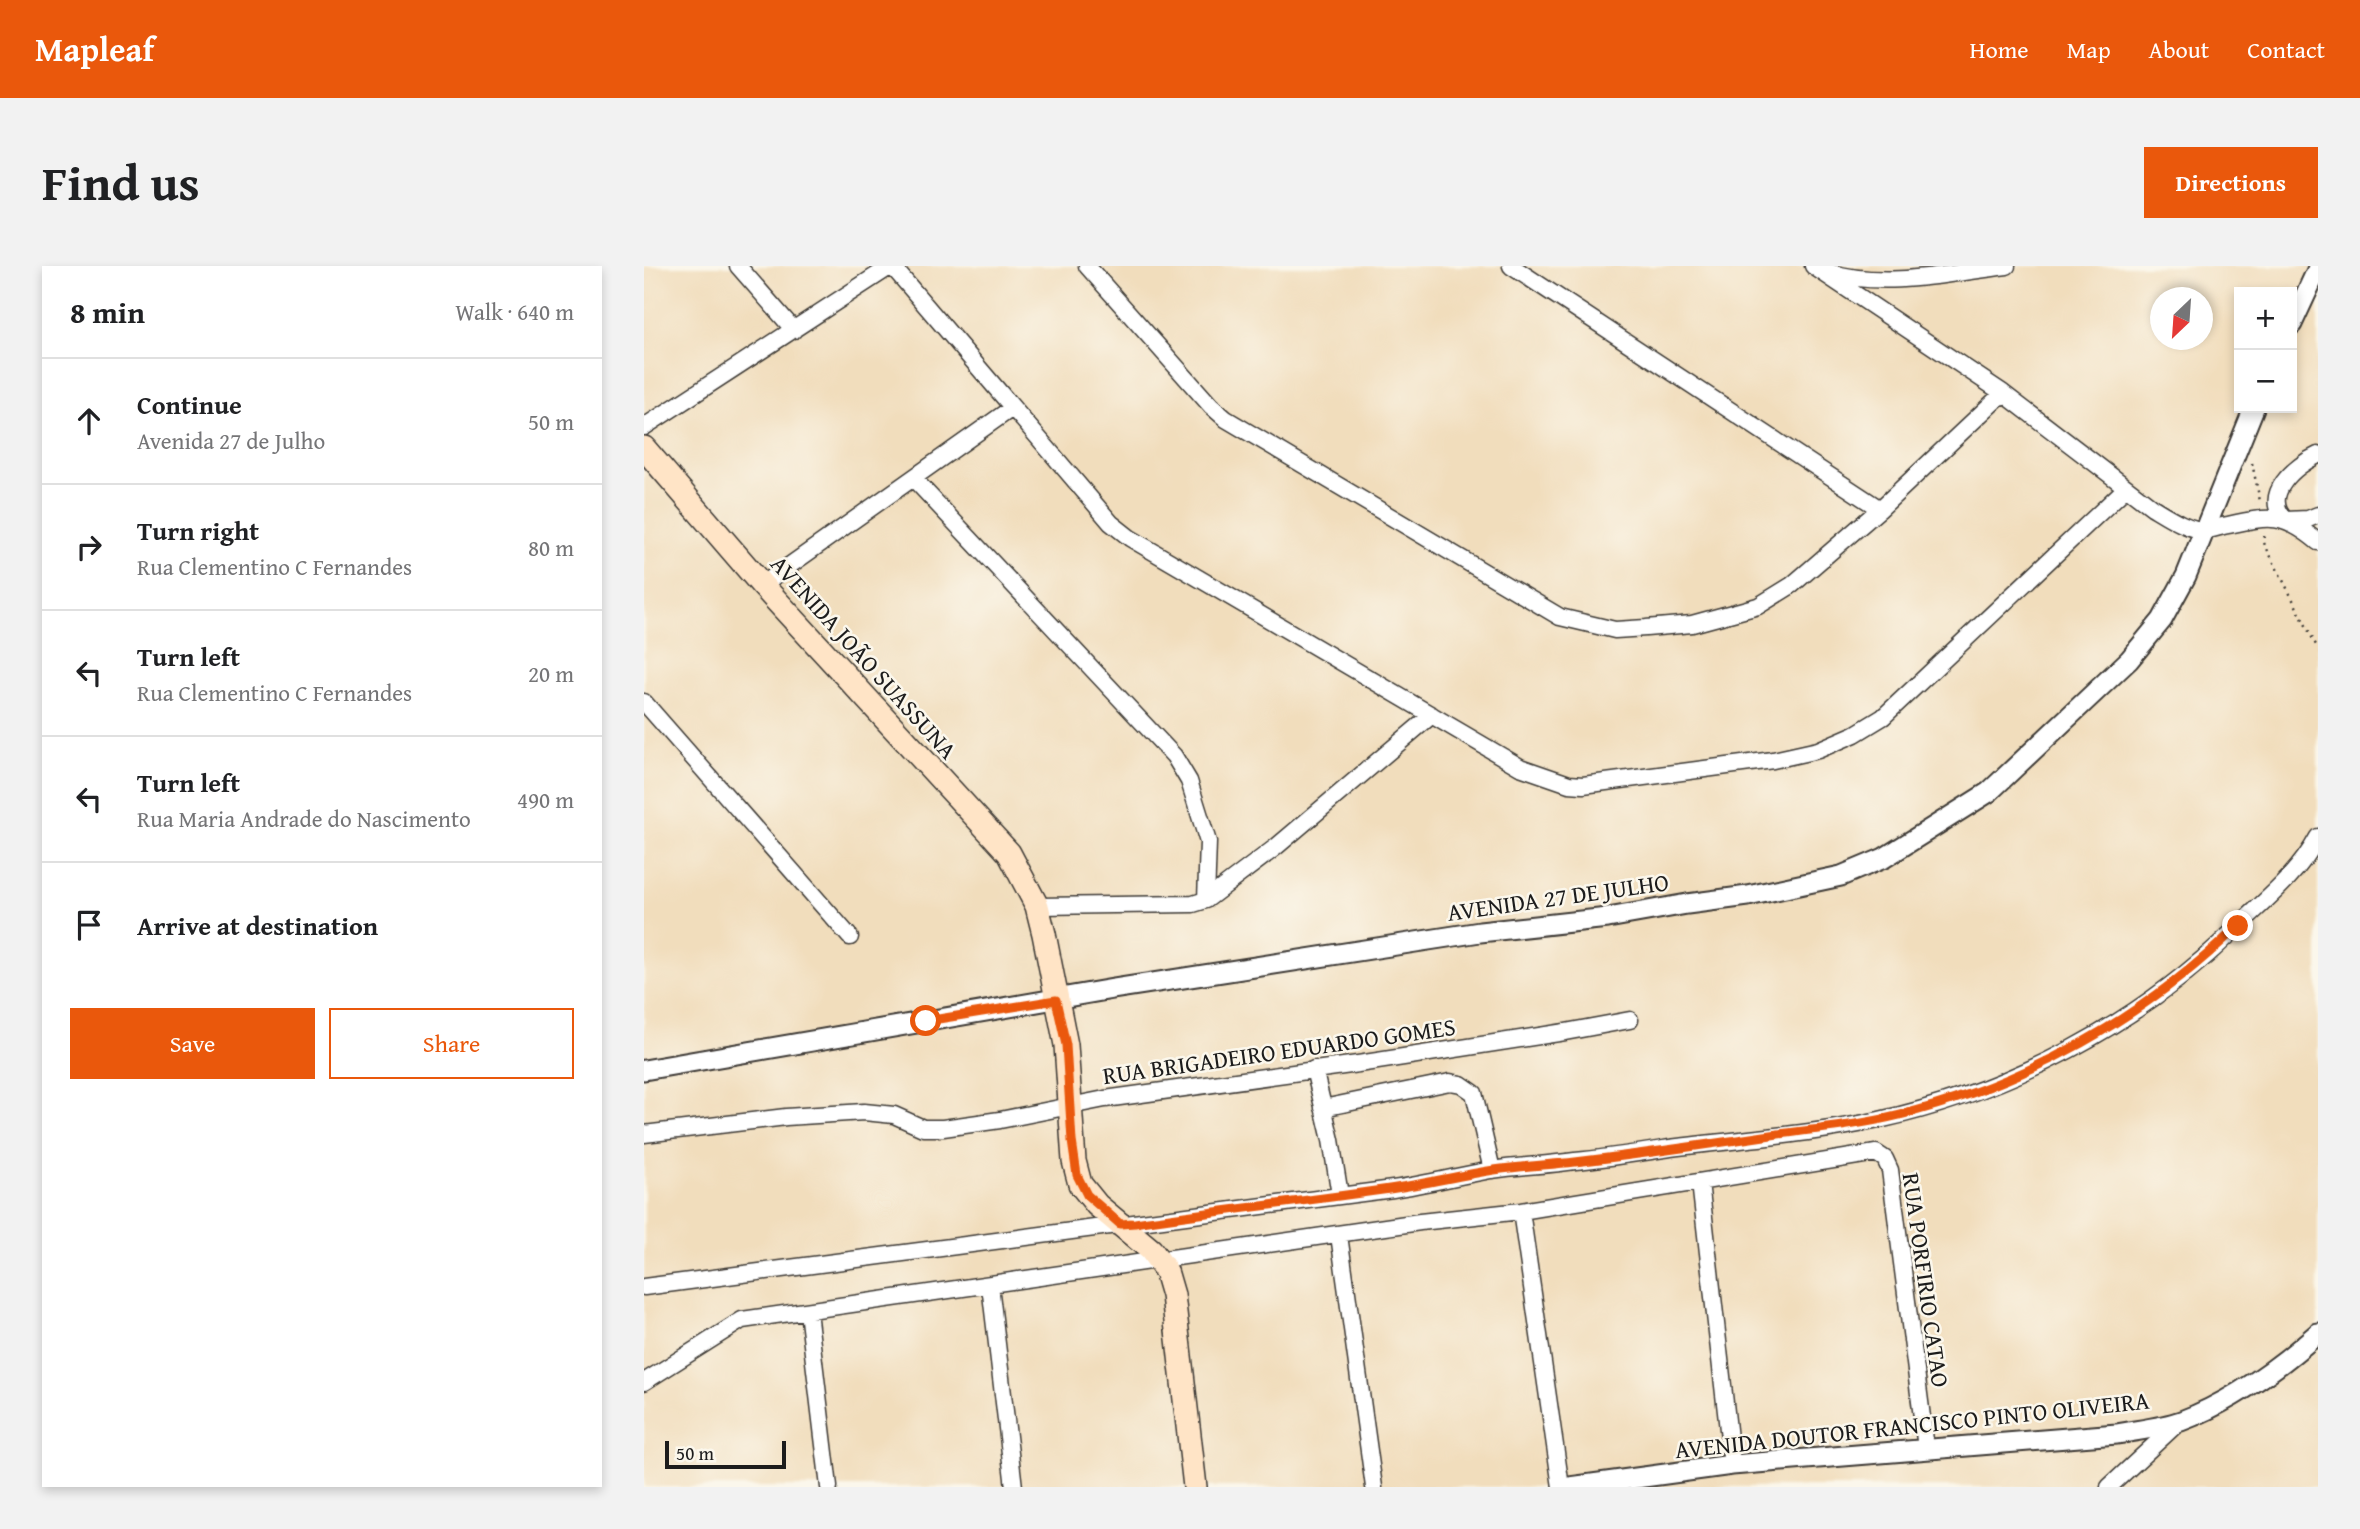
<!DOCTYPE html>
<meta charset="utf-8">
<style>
:root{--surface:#fff;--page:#f2f2f2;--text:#202124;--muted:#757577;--line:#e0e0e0;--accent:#ea580c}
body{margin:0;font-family:"Gentium Book Plus",serif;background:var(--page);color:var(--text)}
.controls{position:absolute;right:21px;top:21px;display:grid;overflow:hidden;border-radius:0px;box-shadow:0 4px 10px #0003}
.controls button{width:63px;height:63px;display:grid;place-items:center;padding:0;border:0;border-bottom:2px solid var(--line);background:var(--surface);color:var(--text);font:35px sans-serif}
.compass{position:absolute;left:1506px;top:21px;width:63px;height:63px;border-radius:50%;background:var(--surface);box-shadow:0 4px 10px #0003;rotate:205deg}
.scale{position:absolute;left:21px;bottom:18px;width:121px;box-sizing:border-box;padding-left:7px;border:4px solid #1c1c1c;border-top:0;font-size:19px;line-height:24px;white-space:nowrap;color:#1c1c1c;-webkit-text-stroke:5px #fbf7ec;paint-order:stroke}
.stop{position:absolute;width:21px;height:21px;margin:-16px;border:5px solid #ea580c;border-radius:50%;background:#fff}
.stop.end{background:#ea580c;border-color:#fff;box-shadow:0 2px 7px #0008}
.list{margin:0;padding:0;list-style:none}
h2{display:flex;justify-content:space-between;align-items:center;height:91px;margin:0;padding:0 28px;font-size:30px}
h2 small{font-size:23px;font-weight:400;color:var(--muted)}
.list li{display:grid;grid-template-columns:46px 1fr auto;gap:21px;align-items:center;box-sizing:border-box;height:126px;padding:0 28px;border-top:2px solid var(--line)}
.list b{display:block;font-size:26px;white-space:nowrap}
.list p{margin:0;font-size:23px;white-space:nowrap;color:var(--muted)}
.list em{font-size:23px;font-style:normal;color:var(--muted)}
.actions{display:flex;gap:14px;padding:21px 28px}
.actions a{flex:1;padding:16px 0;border:2px solid var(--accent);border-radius:0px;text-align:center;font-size:24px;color:var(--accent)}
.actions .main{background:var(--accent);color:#fff}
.icon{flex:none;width:38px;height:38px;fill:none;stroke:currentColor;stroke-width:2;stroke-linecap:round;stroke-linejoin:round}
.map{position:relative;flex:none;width:1674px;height:1221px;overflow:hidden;border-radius:0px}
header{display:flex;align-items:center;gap:42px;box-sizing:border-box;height:98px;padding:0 35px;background:var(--accent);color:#fff}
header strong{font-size:33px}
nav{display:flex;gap:38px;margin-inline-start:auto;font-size:24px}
.intro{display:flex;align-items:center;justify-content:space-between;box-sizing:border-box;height:168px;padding:0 42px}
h1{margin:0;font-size:49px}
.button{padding:18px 32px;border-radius:0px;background:var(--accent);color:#fff;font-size:24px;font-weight:700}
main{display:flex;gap:42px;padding:0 42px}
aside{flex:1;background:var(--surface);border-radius:0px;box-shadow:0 4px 10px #0003}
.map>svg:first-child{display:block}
</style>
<header>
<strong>Mapleaf</strong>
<nav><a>Home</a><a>Map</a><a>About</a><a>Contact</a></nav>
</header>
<div class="intro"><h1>Find us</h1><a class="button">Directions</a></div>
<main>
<aside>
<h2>8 min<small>Walk · 640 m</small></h2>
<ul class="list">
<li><svg class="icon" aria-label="ahead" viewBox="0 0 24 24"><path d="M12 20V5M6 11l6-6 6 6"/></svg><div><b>Continue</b><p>Avenida 27 de Julho</p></div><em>50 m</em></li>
<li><svg class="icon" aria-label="right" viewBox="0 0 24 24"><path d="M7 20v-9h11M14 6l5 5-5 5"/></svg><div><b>Turn right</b><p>Rua Clementino C Fernandes</p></div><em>80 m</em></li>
<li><svg class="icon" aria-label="left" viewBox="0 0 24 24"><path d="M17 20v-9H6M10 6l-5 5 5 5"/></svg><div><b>Turn left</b><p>Rua Clementino C Fernandes</p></div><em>20 m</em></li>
<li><svg class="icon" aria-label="left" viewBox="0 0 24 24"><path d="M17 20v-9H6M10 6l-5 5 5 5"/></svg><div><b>Turn left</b><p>Rua Maria Andrade do Nascimento</p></div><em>490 m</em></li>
<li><svg class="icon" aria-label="arrive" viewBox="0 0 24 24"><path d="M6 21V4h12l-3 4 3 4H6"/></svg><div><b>Arrive at destination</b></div></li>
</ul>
<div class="actions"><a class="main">Save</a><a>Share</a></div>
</aside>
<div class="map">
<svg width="1674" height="1221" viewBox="0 0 1674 1221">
<rect width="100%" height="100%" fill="#fbf7ec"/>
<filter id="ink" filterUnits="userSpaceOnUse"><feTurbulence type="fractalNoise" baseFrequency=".0143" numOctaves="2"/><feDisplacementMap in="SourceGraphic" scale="14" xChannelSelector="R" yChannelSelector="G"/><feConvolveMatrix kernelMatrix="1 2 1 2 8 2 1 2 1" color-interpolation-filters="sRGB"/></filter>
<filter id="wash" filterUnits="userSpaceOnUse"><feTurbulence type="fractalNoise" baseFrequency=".00686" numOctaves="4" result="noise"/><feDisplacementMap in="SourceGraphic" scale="28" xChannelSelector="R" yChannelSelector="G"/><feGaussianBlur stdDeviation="1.57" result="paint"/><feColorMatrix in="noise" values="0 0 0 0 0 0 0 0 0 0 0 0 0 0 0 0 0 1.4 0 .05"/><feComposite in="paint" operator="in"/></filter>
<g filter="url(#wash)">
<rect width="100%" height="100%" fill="#f1ddbc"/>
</g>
<g filter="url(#ink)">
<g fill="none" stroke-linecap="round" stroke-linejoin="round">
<defs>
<path id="minor" d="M 94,0 L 150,64
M 248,0 L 467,257 L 486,272 L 876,501 L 925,518 L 939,519 L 1129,494 L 1174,484 L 1211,468 L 1239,451 L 1482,222
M 443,0 L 567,140 L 582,153 L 916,351 L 971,364 L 1002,362 L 1048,358 L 1114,340 L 1148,319 L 1236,243 L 1359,127
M 867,0 L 1236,243
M 1169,0 L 1359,127 L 1508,241 C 1523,250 1545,265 1563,264 C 1570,263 1577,260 1584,259 C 1626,250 1639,247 1674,276
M 1184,6 C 1241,23 1306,7 1363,0
M 0,161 L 247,0
M 1674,189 C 1652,199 1615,230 1642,254 L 1664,253 L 1674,249
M 269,212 L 530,490 L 545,515 L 564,576 L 562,634
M 118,319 L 368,142
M 0,436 L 206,671
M 393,640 L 549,638 L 562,634 L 632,581 L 788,449
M 670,803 L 687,874 L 696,929
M 679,842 L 806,816 L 817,818 L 830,827 L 848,904
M 0,868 L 142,851 L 220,846 L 250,849 L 279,862 L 299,862 L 356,854 L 461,833 L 714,798 L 921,766 L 986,754
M 1056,916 L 1088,1199
M 877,945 L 917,1221
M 695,969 L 730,1221
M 346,1019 L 370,1221
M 0,1021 L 749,923 C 782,918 814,910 847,904 C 875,900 904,899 931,895 C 963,892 994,887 1026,882 C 1095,873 1166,869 1235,854 C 1366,825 1493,759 1589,665 C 1619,636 1654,609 1674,571
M 164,1045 L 185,1221
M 0,1116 L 98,1054 L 776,956 L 877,945 L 1232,887 L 1241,893 L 1246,904 L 1282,1182
M 1465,1221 L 1535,1156"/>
<path id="tertiary" d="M 1648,58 L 1674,2
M 0,804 L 469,723 L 836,666 L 964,652 L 1043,638 L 1104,630 L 1197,610 L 1240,592 L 1345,526 L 1485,394 L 1518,354 L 1542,310 L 1610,142
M 926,1221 L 1088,1199 L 1473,1168 C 1493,1164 1517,1162 1537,1155 C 1588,1136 1633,1103 1674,1067"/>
<path id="secondary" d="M 0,182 L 118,319 L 365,587 L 393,640 L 400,668 L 422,779 L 430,895 L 436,918 L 453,939 L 507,984 L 522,1005 L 529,1029 L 551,1221"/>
</defs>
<use href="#minor" stroke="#3c3934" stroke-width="19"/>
<use href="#tertiary" stroke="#3c3934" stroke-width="23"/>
<use href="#secondary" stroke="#3c3934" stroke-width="26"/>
<path stroke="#3c3934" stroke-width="2.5" stroke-dasharray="2 5" stroke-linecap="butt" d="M 1608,197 L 1616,235
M 1620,270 L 1620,277 L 1674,383"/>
<use href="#minor" stroke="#fff" stroke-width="16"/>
<use href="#tertiary" stroke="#fff" stroke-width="19"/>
<use href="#secondary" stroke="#ffe4c6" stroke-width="23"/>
</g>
</g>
<g fill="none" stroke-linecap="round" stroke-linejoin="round" filter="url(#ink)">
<path stroke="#ea580c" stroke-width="9" d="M 282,755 L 412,734 L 422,779 L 428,875 L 433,909 L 443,929 L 476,958 L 491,957 C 578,944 665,935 752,922 C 785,917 817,909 850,904 C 877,900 904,899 931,896 C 999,888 1067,878 1134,868 C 1175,863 1216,859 1256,849 C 1382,818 1501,751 1594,660"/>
</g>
<g text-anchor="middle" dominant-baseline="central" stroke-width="5" stroke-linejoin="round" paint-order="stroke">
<g font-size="24" fill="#1c1c1c" stroke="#fbf7ec">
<text transform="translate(220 391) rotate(48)">AVENIDA JOÃO SUASSUNA</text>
<text transform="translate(914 631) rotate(-8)">AVENIDA 27 DE JULHO</text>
<text transform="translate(635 785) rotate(-8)">RUA BRIGADEIRO EDUARDO GOMES</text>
<text transform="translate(1282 1014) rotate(82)">RUA PORFIRIO CATAO</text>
<text transform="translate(1268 1159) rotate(-6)">AVENIDA DOUTOR FRANCISCO PINTO OLIVEIRA</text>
</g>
</g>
</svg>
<div class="controls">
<button>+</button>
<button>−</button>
</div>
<svg class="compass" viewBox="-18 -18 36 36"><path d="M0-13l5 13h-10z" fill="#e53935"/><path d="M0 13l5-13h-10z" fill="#757577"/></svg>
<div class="scale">50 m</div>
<div class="stop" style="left:282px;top:755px"></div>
<div class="stop end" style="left:1594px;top:660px"></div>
</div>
</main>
